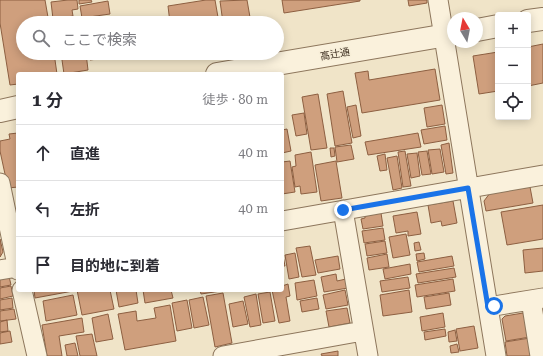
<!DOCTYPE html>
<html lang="ja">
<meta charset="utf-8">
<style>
:root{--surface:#fff;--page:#f2f2f3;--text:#2b2b33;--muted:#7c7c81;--line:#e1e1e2}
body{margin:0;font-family:"Roboto Serif","Noto Sans JP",serif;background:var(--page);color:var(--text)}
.controls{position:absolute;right:12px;top:12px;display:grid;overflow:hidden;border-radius:4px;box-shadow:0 2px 10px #0003}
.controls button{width:36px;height:36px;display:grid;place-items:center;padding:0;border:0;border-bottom:1px solid var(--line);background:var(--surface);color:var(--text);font:20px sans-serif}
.compass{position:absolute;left:447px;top:12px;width:36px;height:36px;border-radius:50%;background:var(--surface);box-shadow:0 2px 10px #0003;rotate:350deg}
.stop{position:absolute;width:12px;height:12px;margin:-9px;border:3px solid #1a73e8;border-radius:50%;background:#fff}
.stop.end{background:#1a73e8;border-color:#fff;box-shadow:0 1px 4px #0008}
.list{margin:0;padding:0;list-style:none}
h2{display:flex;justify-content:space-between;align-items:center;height:52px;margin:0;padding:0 16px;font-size:17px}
h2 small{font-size:13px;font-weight:400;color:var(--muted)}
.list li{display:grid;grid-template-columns:26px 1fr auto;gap:12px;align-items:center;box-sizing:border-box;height:56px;padding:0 16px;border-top:1px solid var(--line)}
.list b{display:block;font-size:15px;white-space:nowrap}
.list em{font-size:13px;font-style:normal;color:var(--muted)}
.icon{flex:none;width:22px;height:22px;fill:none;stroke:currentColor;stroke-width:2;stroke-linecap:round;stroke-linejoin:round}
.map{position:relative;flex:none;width:543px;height:356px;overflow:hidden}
.search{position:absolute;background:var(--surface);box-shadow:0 2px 10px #0003;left:16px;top:16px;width:268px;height:44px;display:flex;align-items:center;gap:10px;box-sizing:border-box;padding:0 14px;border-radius:22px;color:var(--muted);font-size:15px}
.panel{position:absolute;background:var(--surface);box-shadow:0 2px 10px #0003;left:16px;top:72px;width:268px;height:220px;border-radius:4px}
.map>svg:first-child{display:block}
</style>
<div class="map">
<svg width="543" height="356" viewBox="0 0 543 356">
<rect width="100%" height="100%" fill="#f0e4c8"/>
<path fill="#cf9f7d" stroke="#8d5f41" d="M 0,0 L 45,0 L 49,23 L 23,23 L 23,53 L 54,53 L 57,74 L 18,74 L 18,84 L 10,85 L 0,23 Z
M 68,0 L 77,0 L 78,9 L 72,10 L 73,16 L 53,19 L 51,2 Z
M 79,0 L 91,0 L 92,2 L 79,4 Z
M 206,0 L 215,0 L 219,23 L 170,23 L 168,6 Z
M 247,0 L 251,23 L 223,23 L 220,1 Z
M 282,0 L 360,0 L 360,1 L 284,13 Z
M 408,0 L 427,0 L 427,3 L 409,6 Z
M 108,1 L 110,14 L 82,18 L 80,6 Z
M 543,44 L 543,83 L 528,86 L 528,47 Z
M 498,52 L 498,91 L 479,94 L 473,56 Z
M 61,53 L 86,53 L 88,70 L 64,74 Z
M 88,53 L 120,53 L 120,56 L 90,60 Z
M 435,69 L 440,100 L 362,113 L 355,73 L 368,71 L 369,80 Z
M 343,91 L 352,143 L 335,146 L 327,94 Z
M 318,94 L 327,148 L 311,150 L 302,97 Z
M 356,105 L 361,136 L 353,138 L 347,107 Z
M 442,105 L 445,124 L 427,127 L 424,108 Z
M 304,113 L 307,134 L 296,136 L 292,115 Z
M 445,126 L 447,140 L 424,144 L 421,130 Z
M 287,129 L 291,151 L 282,153 L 282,130 Z
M 18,133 L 18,187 L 8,188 L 0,151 L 0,141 L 10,139 L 9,134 Z
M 418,133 L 421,147 L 368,155 L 365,142 Z
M 449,143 L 453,173 L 446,174 L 441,145 Z
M 351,145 L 354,159 L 337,162 L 335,147 Z
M 330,148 L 334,148 L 335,156 L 331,157 Z
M 440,149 L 444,172 L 432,174 L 428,150 Z
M 405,151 L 411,186 L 403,187 L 398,152 Z
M 427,151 L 431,174 L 422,175 L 418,152 Z
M 311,152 L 317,192 L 301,194 L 300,186 L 295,187 L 292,167 L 296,166 L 295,155 Z
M 417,153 L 420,176 L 411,178 L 407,154 Z
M 385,154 L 387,170 L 380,171 L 377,156 Z
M 397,156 L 402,188 L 393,190 L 387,158 Z
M 290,161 L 295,192 L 282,194 L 282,162 Z
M 336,161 L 342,198 L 321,201 L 315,165 Z
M 530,187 L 533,203 L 486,211 L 484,201 L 490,193 Z
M 453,201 L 457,223 L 442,226 L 441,221 L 431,223 L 428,205 Z
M 543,205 L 543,239 L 507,245 L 501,212 Z
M 417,212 L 421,234 L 408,236 L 408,231 L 396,233 L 393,216 Z
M 381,213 L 383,226 L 363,229 L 361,219 L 365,218 L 365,216 Z
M 383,228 L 385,240 L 364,243 L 362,231 Z
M 406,234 L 410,255 L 393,258 L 389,237 Z
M 0,239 L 3,252 L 0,257 Z
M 385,241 L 387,253 L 367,256 L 365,244 Z
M 419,242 L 421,250 L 415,251 L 414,243 Z
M 310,246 L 316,275 L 302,277 L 296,248 Z
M 543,248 L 543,271 L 525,273 L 523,250 Z
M 282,251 L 285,266 L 282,266 Z
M 295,253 L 299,277 L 289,279 L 285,255 Z
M 424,253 L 425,259 L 417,261 L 416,254 Z
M 387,254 L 389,267 L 369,270 L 367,258 Z
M 338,256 L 340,269 L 318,273 L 315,260 Z
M 452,256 L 454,266 L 419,272 L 417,262 Z
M 410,264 L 411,274 L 385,279 L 383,269 Z
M 454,268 L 456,277 L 418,283 L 416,274 Z
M 336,274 L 337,281 L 346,279 L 348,288 L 324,292 L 321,277 Z
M 9,276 L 11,285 L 0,287 L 0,278 Z
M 408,277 L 410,288 L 382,292 L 380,281 Z
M 453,279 L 455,291 L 417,297 L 415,285 Z
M 314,280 L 317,296 L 297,300 L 295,283 Z
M 288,284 L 290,296 L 286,297 L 290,321 L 279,323 L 272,290 L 282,290 L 282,286 Z
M 11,286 L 13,296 L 0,299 L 0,288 Z
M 34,290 L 73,290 L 73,291 L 35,298 Z
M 77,290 L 110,290 L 114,309 L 82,315 Z
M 116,290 L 136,290 L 138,303 L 119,307 Z
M 143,290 L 171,290 L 173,298 L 145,303 Z
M 200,290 L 221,290 L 221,291 L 201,294 Z
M 345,290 L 348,305 L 326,309 L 323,295 Z
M 409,290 L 412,312 L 383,316 L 380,295 Z
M 270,292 L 275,321 L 263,323 L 258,294 Z
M 223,293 L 232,343 L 215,347 L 206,296 Z
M 449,293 L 451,305 L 426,309 L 424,297 Z
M 256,294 L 261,325 L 250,327 L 244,297 Z
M 73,295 L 77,315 L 46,321 L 43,301 Z
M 203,297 L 209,325 L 194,328 L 189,300 Z
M 12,298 L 13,308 L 0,310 L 0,300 Z
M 317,298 L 319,309 L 302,312 L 300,301 Z
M 187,300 L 192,328 L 177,331 L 172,303 Z
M 243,301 L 248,324 L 233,327 L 229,304 Z
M 170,305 L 176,341 L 125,350 L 118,314 L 136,311 L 137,321 L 156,318 L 154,308 Z
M 347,308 L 350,323 L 329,327 L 326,311 Z
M 14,309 L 16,319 L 0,321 L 0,311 Z
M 443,313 L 445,327 L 422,331 L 420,317 Z
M 523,313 L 530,337 L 506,341 L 502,319 L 505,316 Z
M 108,314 L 113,339 L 96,342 L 92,318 Z
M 82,318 L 84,332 L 59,336 L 62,356 L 47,356 L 42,325 Z
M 7,320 L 8,331 L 0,332 L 0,322 Z
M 474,326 L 478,348 L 460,351 L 456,329 Z
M 445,329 L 446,336 L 425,340 L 424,332 Z
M 455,330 L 457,341 L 449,342 L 448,332 Z
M 10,331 L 12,342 L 0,344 L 0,333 Z
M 92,334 L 97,356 L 80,356 L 76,336 Z
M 530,338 L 533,356 L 507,356 L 505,342 Z
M 75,343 L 78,356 L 67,356 L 65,345 Z
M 457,344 L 459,352 L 451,353 L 450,346 Z
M 338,351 L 338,356 L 322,356 L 321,354 Z"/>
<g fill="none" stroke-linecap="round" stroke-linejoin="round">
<defs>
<path id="minor" d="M 438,0 L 496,356
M 0,183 L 18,270
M 343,210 L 368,356
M 282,221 L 543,175
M 0,270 L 18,267
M 22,290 L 37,356
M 531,300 L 540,356
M 488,307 L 543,298
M 223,356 L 363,331"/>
<path id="tertiary" d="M 528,21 L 543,19
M 477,30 L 498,26
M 217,74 L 453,34
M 0,111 L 18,107"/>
</defs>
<use href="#minor" stroke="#8d765c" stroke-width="21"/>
<use href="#tertiary" stroke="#8d765c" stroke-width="24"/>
<use href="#minor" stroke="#faf1dc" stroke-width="19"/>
<use href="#tertiary" stroke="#faf1dc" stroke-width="22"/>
</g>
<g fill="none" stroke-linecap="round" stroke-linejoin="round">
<path stroke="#1a73e8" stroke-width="5" d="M 343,210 L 468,188 L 488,307 L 494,306"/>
</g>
<g text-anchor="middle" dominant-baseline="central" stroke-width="3" stroke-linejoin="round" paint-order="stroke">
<g font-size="10" fill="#3d2e20" stroke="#f7eed8">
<text transform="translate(335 54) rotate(-10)">高辻通</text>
</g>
</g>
</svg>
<div class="controls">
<button>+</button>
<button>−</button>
<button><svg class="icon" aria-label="locate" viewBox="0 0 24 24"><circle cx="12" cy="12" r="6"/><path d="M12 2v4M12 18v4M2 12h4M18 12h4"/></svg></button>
</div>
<svg class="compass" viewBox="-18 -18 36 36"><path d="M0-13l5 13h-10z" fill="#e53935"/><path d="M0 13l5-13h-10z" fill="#7c7c81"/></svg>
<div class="stop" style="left:494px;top:306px"></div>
<div class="stop end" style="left:343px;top:210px"></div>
<div class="search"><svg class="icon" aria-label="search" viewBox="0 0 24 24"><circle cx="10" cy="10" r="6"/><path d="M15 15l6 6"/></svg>ここで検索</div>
<section class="panel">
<h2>1 分<small>徒歩 · 80 m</small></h2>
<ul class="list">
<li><svg class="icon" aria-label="ahead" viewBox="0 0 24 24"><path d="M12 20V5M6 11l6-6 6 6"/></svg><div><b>直進</b></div><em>40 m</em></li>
<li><svg class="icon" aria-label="left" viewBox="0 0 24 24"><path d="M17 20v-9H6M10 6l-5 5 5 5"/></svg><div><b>左折</b></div><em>40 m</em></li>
<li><svg class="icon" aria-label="arrive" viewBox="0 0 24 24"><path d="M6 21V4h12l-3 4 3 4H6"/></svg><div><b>目的地に到着</b></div></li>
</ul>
</section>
</div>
